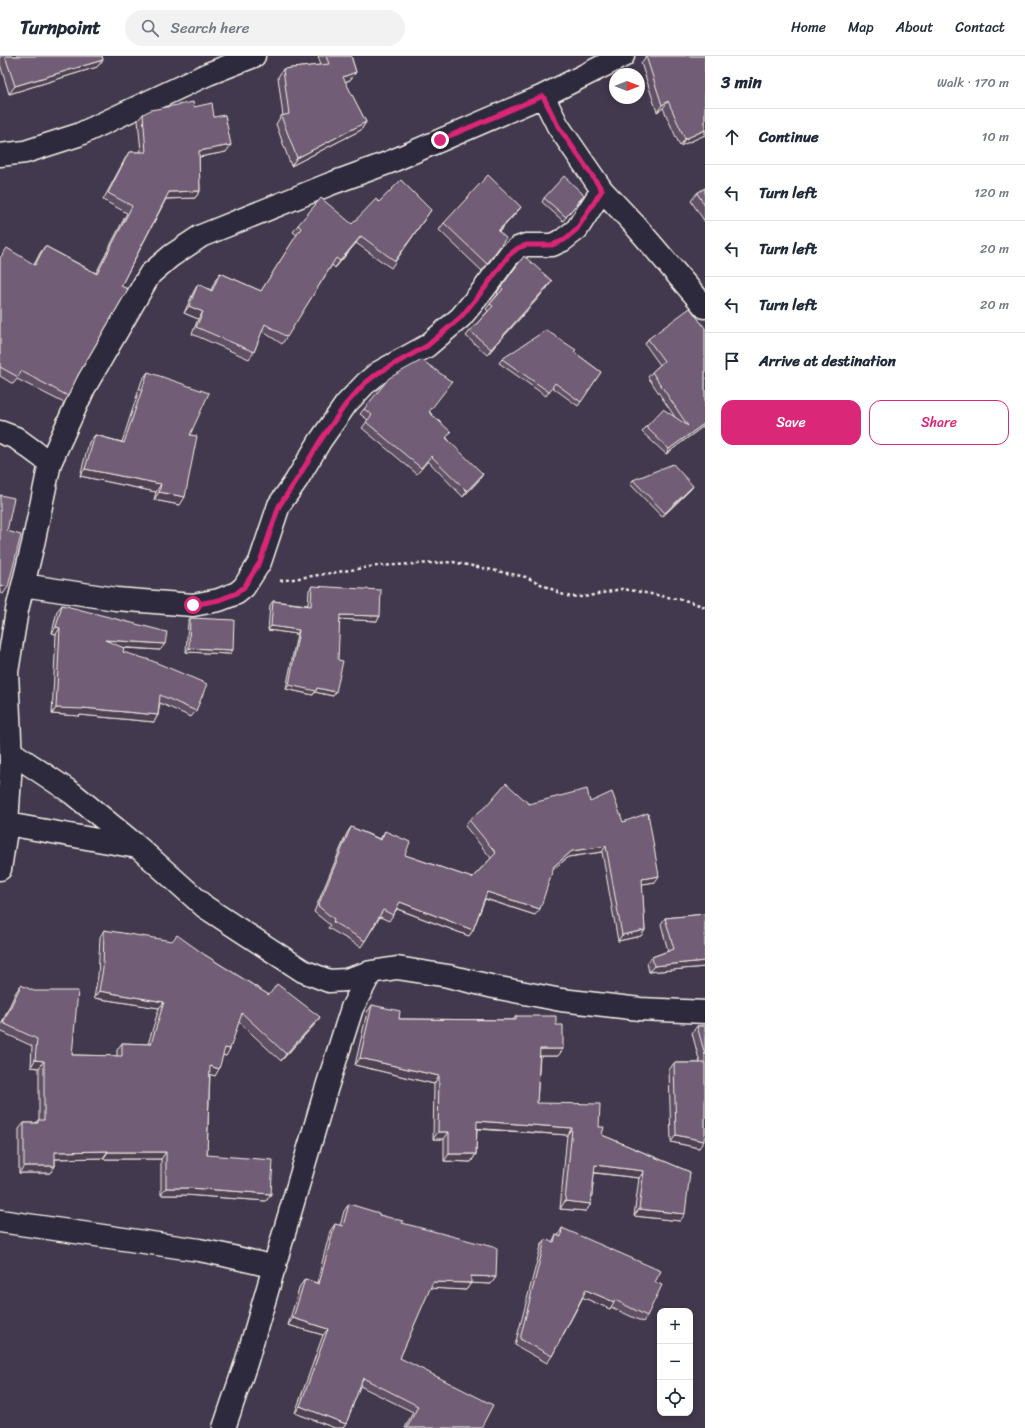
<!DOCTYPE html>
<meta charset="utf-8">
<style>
:root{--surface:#fff;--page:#f2f2f3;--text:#1f2937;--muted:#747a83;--line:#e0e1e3;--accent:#db2777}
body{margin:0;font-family:Sriracha,sans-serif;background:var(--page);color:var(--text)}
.controls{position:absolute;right:12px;bottom:12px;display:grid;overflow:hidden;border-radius:8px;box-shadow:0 2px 6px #0003}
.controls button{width:36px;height:36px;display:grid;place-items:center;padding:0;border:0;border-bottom:1px solid var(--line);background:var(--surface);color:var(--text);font:20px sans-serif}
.compass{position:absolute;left:609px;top:12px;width:36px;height:36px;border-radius:50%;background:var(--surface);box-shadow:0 2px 6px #0003;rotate:90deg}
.stop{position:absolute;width:12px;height:12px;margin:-9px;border:3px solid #db2777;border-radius:50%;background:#fff}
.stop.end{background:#db2777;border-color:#fff;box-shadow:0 1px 4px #0008}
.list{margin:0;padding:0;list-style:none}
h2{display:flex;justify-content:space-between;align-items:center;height:52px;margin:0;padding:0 16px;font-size:17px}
h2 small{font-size:13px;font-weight:400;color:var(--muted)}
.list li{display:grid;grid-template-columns:26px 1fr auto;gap:12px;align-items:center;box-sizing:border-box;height:56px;padding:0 16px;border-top:1px solid var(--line)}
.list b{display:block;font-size:15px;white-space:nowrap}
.list em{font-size:13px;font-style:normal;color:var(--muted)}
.actions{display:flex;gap:8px;padding:12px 16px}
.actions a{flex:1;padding:9px 0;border:1px solid var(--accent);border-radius:12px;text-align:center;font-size:14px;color:var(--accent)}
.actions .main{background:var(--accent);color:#fff}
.icon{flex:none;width:22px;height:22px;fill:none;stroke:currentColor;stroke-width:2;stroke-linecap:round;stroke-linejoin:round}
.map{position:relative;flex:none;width:705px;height:1372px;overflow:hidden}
header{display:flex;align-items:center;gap:24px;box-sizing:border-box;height:56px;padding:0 20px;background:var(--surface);border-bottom:1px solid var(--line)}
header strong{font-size:19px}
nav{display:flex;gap:22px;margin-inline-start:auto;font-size:14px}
.search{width:280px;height:36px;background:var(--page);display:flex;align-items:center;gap:10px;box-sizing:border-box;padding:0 14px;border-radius:22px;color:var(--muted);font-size:15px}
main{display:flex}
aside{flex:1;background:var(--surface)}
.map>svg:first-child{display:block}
</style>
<header>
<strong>Turnpoint</strong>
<div class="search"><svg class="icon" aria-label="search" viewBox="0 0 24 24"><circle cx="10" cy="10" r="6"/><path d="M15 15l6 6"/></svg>Search here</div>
<nav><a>Home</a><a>Map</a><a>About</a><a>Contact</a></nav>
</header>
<main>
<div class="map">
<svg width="705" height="1372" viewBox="0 0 705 1372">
<rect width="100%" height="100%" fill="#43394e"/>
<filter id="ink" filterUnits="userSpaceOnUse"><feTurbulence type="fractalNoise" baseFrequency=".025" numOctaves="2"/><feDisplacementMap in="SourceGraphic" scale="8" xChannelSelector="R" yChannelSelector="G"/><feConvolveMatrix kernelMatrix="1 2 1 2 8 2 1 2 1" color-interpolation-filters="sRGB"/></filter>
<g filter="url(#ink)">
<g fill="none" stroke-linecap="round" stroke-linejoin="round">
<defs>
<path id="street" d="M 543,40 L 558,70 L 602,134 L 634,168 L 705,251
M 0,99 L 25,96 L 78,79 L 208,18 L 254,0
M 0,376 L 16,382 L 50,407
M 23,529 L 116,543 L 193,549 L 219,544 L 237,537 L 244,531 L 260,506 L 279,449 L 296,425 L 320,385 L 346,348 L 365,328 L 378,317 L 427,290 L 461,261 L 484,233 L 509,199 L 518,192 L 526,189 L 552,189 L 563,184 L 577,173 L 602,134
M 11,696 L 72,737 L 138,791 L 205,851 L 303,915 L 329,925 L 346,924 L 371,916 L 397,912 L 448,920 L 494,931 L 561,944 L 640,953 L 705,956
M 7,768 L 137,791
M 0,813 L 7,768 L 11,705 L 7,616 L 17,554 L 33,488 L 50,407 L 84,332 L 150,218 L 171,200 L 201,180 L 330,128 L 390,106 L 543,40 L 623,0
M 0,1165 L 199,1194 L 224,1199 L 275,1211
M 224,1372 L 246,1307 L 325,1037 L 352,952 L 371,916"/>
</defs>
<use href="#street" stroke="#f4f1e8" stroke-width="25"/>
<path stroke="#f4f1e8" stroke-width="2.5" stroke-dasharray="3 3" stroke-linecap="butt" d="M 280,525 L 376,510 L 453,506 L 526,521 L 566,540 L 584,541 L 621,533 L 630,534 L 688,545 L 705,551"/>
<use href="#street" stroke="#2f2a3d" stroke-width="22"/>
</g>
<path fill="#615065" stroke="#f4f1e8" d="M 0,0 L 102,0 L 103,4 L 97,11 L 9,38 L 0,8 Z
M 318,0 L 351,0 L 356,16 L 350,24 L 345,26 L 366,66 L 361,74 L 291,110 L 276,68 L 281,60 L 283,60 L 278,21 L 283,13 L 321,9 Z
M 645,0 L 705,0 L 705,79 L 680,90 L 663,52 L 657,56 L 641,7 L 645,2 Z
M 194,51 L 214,61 L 226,96 L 199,101 L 200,135 L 195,142 L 166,143 L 121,230 L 68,340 L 64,347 L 17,323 L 13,328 L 0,320 L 0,202 L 34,209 L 40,197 L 45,190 L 96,217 L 127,157 L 103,144 L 125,103 L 129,96 L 141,96 L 138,64 L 143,58 Z
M 705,132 L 705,166 L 691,145 L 697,137 Z
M 584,139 L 563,165 L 542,146 L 544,142 Z
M 379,146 L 431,154 L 391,212 L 356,187 L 335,212 L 332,209 L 282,288 L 262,275 L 254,296 L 249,303 L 192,278 L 198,263 L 184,257 L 194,235 L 198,228 L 211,234 L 216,223 L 220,217 L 261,235 L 297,179 L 293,176 L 298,169 L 352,168 Z
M 521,151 L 516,157 L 499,176 L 502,189 L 482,215 L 439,174 L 444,167 Z
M 501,231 L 548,231 L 487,299 L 466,280 L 470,275 L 488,255 L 486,253 L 498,238 L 497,237 Z
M 705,272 L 705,369 L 666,398 L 642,376 L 646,371 L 675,361 L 648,321 L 652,316 L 660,309 L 645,288 L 648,283 Z
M 574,296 L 601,316 L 578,350 L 552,331 L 546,340 L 499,307 L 502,303 Z
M 148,316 L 190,379 L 180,449 L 154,444 L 156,436 L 80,420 L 89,386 L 95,379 L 122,386 L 142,324 Z
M 364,353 L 430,356 L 447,382 L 479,424 L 463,441 L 428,405 L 417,418 L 362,372 L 368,364 L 360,358 Z
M 633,424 L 693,430 L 690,434 L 662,461 L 630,428 Z
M 312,530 L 380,560 L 377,565 L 339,563 L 333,640 L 315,636 L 313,639 L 286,633 L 297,578 L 268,574 L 270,549 L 273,545 L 308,549 L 309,534 Z
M 62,549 L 160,594 L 123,592 L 123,596 L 196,655 L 191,661 L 160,647 L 158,659 L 154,666 L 80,659 L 79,660 L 52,658 L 56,578 L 52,577 L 57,555 Z
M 190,562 L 230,598 L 186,596 L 188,566 Z
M 590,746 L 623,766 L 655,826 L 642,828 L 645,874 L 641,880 L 618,885 L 602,796 L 568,801 L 553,814 L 535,859 L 485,843 L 473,874 L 469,880 L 397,853 L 389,865 L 380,861 L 361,891 L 328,872 L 330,869 L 314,856 L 347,777 L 351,771 L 380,783 L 385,775 L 405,799 L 472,822 L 491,802 L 465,770 L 469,764 L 529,748 Z
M 705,858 L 705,911 L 649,916 L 647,907 L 652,901 L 668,895 L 661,868 L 665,862 Z
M 104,874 L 205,899 L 269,939 L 316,967 L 281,1005 L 239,966 L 226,1000 L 223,999 L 215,1020 L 210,1018 L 207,1099 L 271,1138 L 266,1145 L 185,1139 L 161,1139 L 161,1103 L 103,1103 L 103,1102 L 55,1103 L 55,1110 L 50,1117 L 19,1117 L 19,1073 L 24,1067 L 36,1067 L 38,1064 L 39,1064 L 39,1012 L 31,1011 L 32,990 L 0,975 L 0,971 L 16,936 L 21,929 L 72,999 L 117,1000 L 117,994 L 122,987 L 148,988 L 159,952 L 94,942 L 98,920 L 100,881 Z
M 372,949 L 399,963 L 513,964 L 516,960 L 556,969 L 558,1000 L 540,1000 L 537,1047 L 599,1071 L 602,1079 L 690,1116 L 680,1165 L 634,1160 L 639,1122 L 594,1117 L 591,1148 L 586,1155 L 560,1153 L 567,1079 L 477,1073 L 476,1098 L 471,1106 L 444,1105 L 444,1083 L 433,1083 L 434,1028 L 355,1009 L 367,956 Z
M 697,970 L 705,970 L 705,1077 L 699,1092 L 671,1086 L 669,1014 L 674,1007 L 700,1007 L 692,977 Z
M 349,1148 L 402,1167 L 496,1221 L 491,1228 L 471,1227 L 466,1234 L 430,1232 L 400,1302 L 481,1372 L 405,1372 L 413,1356 L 360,1330 L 346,1368 L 343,1372 L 335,1372 L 295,1357 L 323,1279 L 288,1269 L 300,1230 L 305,1223 L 317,1227 L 330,1175 L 335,1168 L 340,1170 L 344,1155 Z
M 562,1172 L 655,1226 L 647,1260 L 643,1266 L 611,1251 L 610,1253 L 583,1241 L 552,1300 L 547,1307 L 515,1289 L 541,1190 L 545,1184 L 552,1186 L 556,1179 L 558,1180 Z"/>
<path fill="#4f4153" stroke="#f4f1e8" d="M 103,4 L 97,11 L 9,38 L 15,30 Z
M 356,16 L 350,24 L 337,28 L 343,21 Z
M 668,45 L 663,52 L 657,56 L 662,49 Z
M 366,66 L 361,74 L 291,110 L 297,102 Z
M 705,74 L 705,79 L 680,90 L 685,83 Z
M 231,89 L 226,96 L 194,102 L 199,95 Z
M 200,135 L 195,142 L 164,143 L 169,136 Z
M 521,151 L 516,157 L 493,182 L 498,175 Z
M 361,180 L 356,187 L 335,212 L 340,205 Z
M 552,225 L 548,231 L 487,299 L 491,293 Z
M 189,250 L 203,256 L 198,263 L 184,257 Z
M 705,367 L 705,369 L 666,398 L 669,393 Z
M 85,413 L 161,428 L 156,436 L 80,420 Z
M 483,418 L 479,424 L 463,441 L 467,435 Z
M 693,430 L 690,434 L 662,461 L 665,457 Z
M 159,436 L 185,441 L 180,449 L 154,444 Z
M 0,529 L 8,531 L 3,538 L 0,537 Z
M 340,559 L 380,560 L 377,565 L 337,563 Z
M 271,570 L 299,574 L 297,578 L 268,574 Z
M 56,571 L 60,572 L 56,578 L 52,577 Z
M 105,584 L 165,588 L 160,594 L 101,590 Z
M 189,592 L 233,594 L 230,598 L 186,596 Z
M 289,629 L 317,632 L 336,636 L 333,640 L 315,636 L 313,639 L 286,633 Z
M 56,652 L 83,652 L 158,659 L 154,666 L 80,659 L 79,660 L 52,658 Z
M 606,790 L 602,796 L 568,801 L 550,816 L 554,810 L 572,795 Z
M 659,820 L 655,826 L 637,829 L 642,823 Z
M 487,836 L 540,853 L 535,859 L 483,842 Z
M 400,846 L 473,874 L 469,880 L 395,852 Z
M 645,874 L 641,880 L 618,885 L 622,879 Z
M 705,905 L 705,911 L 649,916 L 654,910 Z
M 99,935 L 164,946 L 159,952 L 94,942 Z
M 320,961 L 316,967 L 281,1005 L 286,998 Z
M 225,992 L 230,993 L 226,1000 L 221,999 Z
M 540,993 L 563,993 L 558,1000 L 535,1000 Z
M 360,1002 L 439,1020 L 434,1028 L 355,1009 Z
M 35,1004 L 44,1005 L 39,1012 L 31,1011 Z
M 210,1010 L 219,1013 L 215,1020 L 206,1017 Z
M 477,1065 L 572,1072 L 567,1079 L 472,1072 Z
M 438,1076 L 449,1076 L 444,1083 L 433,1083 Z
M 676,1079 L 704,1085 L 699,1092 L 671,1086 Z
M 108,1095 L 103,1102 L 50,1103 L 55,1096 Z
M 108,1096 L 166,1096 L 161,1103 L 103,1103 Z
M 449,1098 L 476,1098 L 471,1106 L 444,1105 Z
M 595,1109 L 644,1115 L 639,1122 L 589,1116 Z
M 24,1110 L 55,1110 L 50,1117 L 19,1117 Z
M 166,1132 L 190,1132 L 271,1138 L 266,1145 L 185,1139 L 161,1139 Z
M 565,1145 L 591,1148 L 586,1155 L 560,1153 Z
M 639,1153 L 685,1158 L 680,1165 L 634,1160 Z
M 471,1220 L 496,1221 L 491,1228 L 467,1227 Z
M 433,1226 L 471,1227 L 466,1234 L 428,1232 Z
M 586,1234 L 614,1246 L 610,1253 L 582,1241 Z
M 293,1262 L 328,1273 L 323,1279 L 288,1269 Z
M 300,1350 L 346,1368 L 343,1372 L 335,1372 L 295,1357 Z"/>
<path fill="#715d76" stroke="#f4f1e8" d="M 5,0 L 102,0 L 103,4 L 15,30 Z
M 326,0 L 351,0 L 356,16 L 343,21 L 366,66 L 297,102 L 281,60 L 289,58 L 283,13 L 329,8 Z
M 646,0 L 705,0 L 705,74 L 685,83 L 668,45 L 662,49 Z
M 193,46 L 194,51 L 212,47 L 214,61 L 225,59 L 231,89 L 199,95 L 200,135 L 169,136 L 121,230 L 128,233 L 78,319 L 68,340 L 21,315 L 18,321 L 0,311 L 0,202 L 7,192 L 35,209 L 45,190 L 97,218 L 132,150 L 108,137 L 129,96 L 146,96 L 143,58 L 151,54 Z
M 488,119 L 521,151 L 498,175 L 506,182 L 487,208 L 444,167 Z
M 564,120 L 584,139 L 566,161 L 544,142 Z
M 401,124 L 431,154 L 395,205 L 361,180 L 340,205 L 336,202 L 287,281 L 265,268 L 254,296 L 196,271 L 203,256 L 189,250 L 198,228 L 212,235 L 220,217 L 261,235 L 301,172 L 298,169 L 321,142 L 352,168 L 376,143 L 379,146 Z
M 705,132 L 705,150 L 697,137 Z
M 524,200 L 552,225 L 491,293 L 470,275 L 493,250 L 490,248 L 503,233 L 501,231 Z
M 690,252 L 705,272 L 705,367 L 669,393 L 646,371 L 663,353 L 688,370 L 652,316 L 664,305 L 648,283 Z
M 546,274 L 576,294 L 574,296 L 601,316 L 581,346 L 555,327 L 549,336 L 502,303 Z
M 422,304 L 452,326 L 429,356 L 451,376 L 446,382 L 483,418 L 467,435 L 431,400 L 421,412 L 366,366 L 372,359 L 364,353 L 389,322 Z
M 148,316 L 209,337 L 190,379 L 197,380 L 185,441 L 159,436 L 161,428 L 85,413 L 95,379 L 124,387 Z
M 673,408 L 693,430 L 665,457 L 633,424 Z
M 0,439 L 14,442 L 7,475 L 21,479 L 8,531 L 0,529 Z
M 312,530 L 381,534 L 380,560 L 340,559 L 338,604 L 343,605 L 336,636 L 317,632 L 316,635 L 289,629 L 299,574 L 271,570 L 273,545 L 311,550 Z
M 62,549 L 167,576 L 165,588 L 105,584 L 124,592 L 123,596 L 150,604 L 207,628 L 196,655 L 160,639 L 158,659 L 83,652 L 83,653 L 56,652 L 60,572 L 56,571 Z
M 190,562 L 234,564 L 233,594 L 189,592 Z
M 506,727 L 529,748 L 587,733 L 590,746 L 612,736 L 623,766 L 648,757 L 659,820 L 642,823 L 645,874 L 622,879 L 606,790 L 572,795 L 554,810 L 540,853 L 487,836 L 473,874 L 400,846 L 393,859 L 383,854 L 365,885 L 333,866 L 334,863 L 318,850 L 351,771 L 381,784 L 385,775 L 410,786 L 405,799 L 472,822 L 496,797 L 469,764 L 485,751 Z
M 705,858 L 705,905 L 654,910 L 652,901 L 674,893 L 665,862 Z
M 104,874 L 172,885 L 177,879 L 205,899 L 269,939 L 277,928 L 320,961 L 286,998 L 242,957 L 230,993 L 225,992 L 219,1013 L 210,1010 L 207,1099 L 273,1104 L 271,1138 L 190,1132 L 166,1132 L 166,1096 L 108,1096 L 108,1095 L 55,1096 L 55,1110 L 24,1110 L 24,1067 L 38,1067 L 38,1064 L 44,1064 L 44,1005 L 35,1004 L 37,983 L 3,967 L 21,929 L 34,935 L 78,935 L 72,999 L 122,1000 L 122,987 L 151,988 L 164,946 L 99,935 L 103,913 Z
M 372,949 L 400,955 L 399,963 L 516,964 L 516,960 L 556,960 L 556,969 L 563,969 L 563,993 L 540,993 L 537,1047 L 600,1048 L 599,1071 L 604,1071 L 602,1079 L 690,1116 L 685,1158 L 639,1153 L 644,1115 L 595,1109 L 591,1148 L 565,1145 L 572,1072 L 477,1065 L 476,1098 L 449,1098 L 449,1076 L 438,1076 L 439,1020 L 360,1002 Z
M 697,970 L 705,970 L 705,999 Z
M 674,1007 L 705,1007 L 705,1077 L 704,1085 L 676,1079 Z
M 349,1148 L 379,1157 L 379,1159 L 403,1165 L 402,1167 L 497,1192 L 496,1221 L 471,1220 L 471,1227 L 433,1226 L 400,1302 L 493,1349 L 481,1372 L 407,1372 L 418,1350 L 363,1322 L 346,1368 L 300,1350 L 328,1273 L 293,1262 L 305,1223 L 319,1228 L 335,1168 L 343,1170 Z
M 562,1172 L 661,1215 L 655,1226 L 662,1229 L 647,1260 L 615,1244 L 614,1246 L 586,1234 L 552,1300 L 520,1283 L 545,1184 L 554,1186 L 556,1179 L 561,1181 Z"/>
</g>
<g fill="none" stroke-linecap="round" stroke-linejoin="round" filter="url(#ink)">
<path stroke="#db2777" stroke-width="5" d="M 193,549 L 219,544 L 237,537 L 244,531 L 260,506 L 279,450 L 296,425 L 320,385 L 346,348 L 364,328 L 378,317 L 427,290 L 461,261 L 484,233 L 509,199 L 518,192 L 526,189 L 552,189 L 564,184 L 577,173 L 602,134 L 558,70 L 543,40 L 440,84"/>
</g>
</svg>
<div class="controls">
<button>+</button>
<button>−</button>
<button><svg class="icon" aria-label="locate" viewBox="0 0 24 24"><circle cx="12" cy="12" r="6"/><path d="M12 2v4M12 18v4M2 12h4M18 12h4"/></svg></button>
</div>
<svg class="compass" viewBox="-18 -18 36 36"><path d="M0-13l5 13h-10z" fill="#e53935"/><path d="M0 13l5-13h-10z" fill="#747a83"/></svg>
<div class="stop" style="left:193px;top:549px"></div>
<div class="stop end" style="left:440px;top:84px"></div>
</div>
<aside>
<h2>3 min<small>Walk · 170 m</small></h2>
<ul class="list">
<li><svg class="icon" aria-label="ahead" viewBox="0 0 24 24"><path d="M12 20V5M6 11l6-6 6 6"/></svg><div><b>Continue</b></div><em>10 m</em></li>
<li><svg class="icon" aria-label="left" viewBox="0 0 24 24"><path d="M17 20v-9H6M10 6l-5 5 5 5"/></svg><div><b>Turn left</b></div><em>120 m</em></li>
<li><svg class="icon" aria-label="left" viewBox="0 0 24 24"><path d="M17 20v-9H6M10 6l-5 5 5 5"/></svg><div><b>Turn left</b></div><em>20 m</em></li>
<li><svg class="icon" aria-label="left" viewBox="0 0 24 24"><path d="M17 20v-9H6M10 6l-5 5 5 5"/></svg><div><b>Turn left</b></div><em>20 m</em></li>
<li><svg class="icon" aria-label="arrive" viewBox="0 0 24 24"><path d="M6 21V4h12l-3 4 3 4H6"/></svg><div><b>Arrive at destination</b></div></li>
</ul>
<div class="actions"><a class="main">Save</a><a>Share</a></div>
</aside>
</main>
